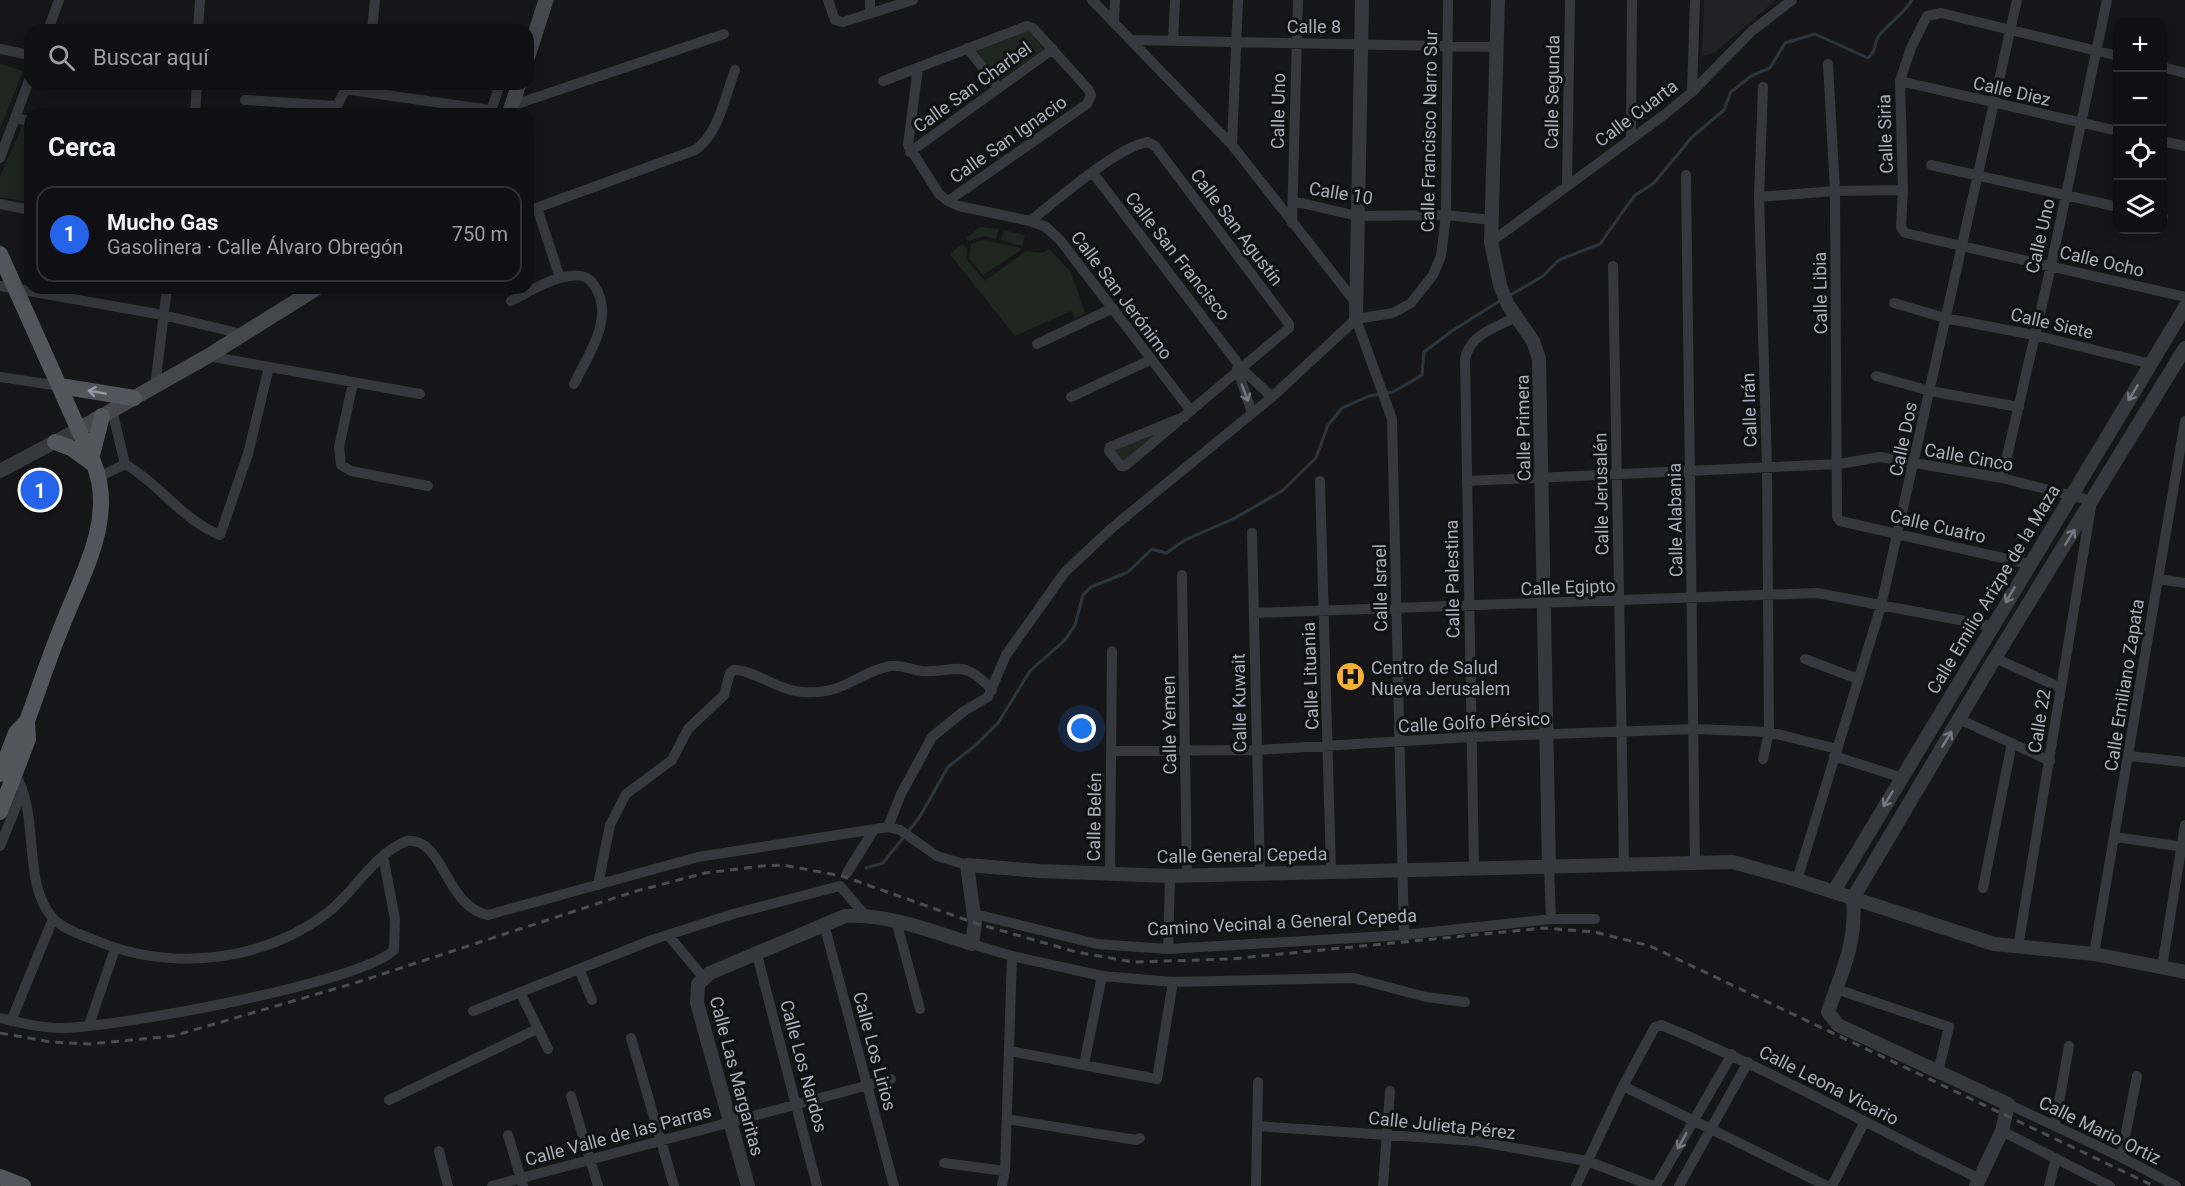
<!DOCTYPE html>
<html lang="es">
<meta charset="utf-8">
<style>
:root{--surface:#101012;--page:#19191b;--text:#f1f3f6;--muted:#9c9d9f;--line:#303032;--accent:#2563eb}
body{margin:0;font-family:Roboto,sans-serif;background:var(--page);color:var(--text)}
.controls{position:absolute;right:18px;top:18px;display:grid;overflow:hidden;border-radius:12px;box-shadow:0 3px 15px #0003}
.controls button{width:54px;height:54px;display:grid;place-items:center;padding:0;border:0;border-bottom:2px solid var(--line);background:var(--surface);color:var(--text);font:30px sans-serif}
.you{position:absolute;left:1082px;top:729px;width:21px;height:21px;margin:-15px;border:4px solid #fff;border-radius:50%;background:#1a73e8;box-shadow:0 0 0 9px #1a73e833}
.badge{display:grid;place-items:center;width:39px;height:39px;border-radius:50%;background:var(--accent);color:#fff;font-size:20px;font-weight:700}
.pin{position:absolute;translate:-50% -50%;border:3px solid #fff;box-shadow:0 2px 6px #0006}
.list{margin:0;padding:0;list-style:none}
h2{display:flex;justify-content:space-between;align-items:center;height:78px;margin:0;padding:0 24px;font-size:26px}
h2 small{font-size:20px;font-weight:400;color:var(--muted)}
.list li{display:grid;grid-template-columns:39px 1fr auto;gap:18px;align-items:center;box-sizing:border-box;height:96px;margin:0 12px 12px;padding:0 12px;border:2px solid var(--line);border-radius:18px}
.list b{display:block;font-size:22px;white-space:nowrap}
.list p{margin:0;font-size:20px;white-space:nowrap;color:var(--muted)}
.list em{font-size:20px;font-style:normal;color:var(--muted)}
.icon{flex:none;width:33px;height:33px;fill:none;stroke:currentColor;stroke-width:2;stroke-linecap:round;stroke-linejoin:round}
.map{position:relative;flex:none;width:2185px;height:1186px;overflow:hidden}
.search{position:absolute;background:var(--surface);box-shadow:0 3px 15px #0003;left:24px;top:24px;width:510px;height:66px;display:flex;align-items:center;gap:15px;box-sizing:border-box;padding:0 21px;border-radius:18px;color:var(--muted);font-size:22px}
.panel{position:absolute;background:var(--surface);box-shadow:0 3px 15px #0003;left:24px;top:108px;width:510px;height:186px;border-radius:18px}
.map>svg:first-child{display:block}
</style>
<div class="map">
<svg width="2185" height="1186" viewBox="0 0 2185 1186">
<rect width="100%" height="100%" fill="#161618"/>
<path fill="#222225" d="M 1704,0 L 1776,0 L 1714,53 L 1702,56 Z"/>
<path fill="#1e261f" d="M 1028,29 L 1044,49 L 998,81 L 974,51 Z
M 0,64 L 23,71 L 0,129 Z
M 23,125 L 30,126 L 30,202 L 0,197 L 0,176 Z
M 980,227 L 999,229 L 996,239 L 984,236 L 969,241 L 966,238 Z
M 1003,230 L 1025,235 L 1022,246 L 1001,240 Z
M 984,240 L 1021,248 L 1021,250 L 983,275 L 969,258 L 971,244 Z
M 962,244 L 967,249 L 966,259 L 985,281 L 1026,251 L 1042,253 L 1049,249 L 1071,272 L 1085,313 L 1075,318 L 1071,311 L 1015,336 L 950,254 Z
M 1181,419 L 1126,464 L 1112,448 Z"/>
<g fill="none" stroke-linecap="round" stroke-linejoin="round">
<path stroke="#2c353c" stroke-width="3" d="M 1509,296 L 1543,276 L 1559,260 L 1600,244 L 1634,196 L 1654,183 L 1692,137 L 1724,110 L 1731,92 L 1751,76 L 1770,68 L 1785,43 L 1815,34 L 1868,58 C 1878,49 1873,45 1878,37 C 1888,23 1903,15 1912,0
M 866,868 L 883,863 L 919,818 L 948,767 L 977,744 L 998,723 L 1030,671 L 1065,640 L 1075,625 L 1083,595 L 1091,587 L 1128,572 L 1152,549 L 1166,553 L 1185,540 L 1235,518 L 1282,491 L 1316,458 L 1328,425 L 1342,408 L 1369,396 L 1393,392 L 1422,375 L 1424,352 L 1452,331 L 1501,300"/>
<path stroke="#37383d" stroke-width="10" d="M 828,0 L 835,20 L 843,22 L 913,0
M 1092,0 L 1232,145 L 1356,303
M 870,14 L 870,0
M 1114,22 L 1115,0
M 48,30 L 59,0
M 198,30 L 200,0
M 372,30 L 375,0
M 1132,40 L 1496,47
M 1173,41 L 1175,0
M 967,48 L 999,88
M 0,49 L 30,55
M 2118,56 L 1941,13 L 1927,16 L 1911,48 L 1900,81 L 1903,190 L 1901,227 L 1905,233 L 2185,297
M 1828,64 L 1835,191 L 1837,517 L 1840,521 L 2029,564
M 2162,67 L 2185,73
M 918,68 L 908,145 L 939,194 L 948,201 L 959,206 L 1030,221 L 1046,227 L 1060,240 L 1191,411
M 883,81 L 1027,26 L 1033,28 L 1088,89 L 1091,95 L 1087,104 L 948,201
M 1900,81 L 2118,131
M 1763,87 L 1759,197 L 1767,467 L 1769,732 L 1763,759
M 344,89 L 490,110
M 1692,92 L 1695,0
M 245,100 L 335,106
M 511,106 L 724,34
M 195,114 L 197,84
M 333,114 L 348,84
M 490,114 L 500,84
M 15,118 L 30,121
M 1631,137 L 1632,0
M 2162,141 L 2185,146
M 1232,145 L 1238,0
M 910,152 L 1053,49
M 0,158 L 30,78
M 1931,165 L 2118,207
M 1093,173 L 1242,369 L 1272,397
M 1686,175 L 1695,864
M 1567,185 L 1570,0
M 1759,197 L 1835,191 L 1903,190
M 1293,201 L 1357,216 L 1446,215 L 1492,220
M 0,204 L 30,210
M 537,208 L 560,278
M 528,211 L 695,150 C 719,134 725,96 735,70
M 2162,217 L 2163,217
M 1030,221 C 1056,201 1118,146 1148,142 L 1155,146 L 1289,324 L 1289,328 L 1125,466 L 1121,466 L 1109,451 L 1110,447 L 1184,417
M 1292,223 L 1298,0
M 1491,242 L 1664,115 L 1692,92 L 1752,31 L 1792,0
M 1613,266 L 1624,864
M 0,286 L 163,315 L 242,334
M 511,301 C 529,292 550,278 570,276 C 580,274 589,277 594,285 C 616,317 588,355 574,384
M 1894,303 L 1945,318 L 2034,335 L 2151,364
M 1356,319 L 1392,419 L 1404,935
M 1356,319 L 1393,313 L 1411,303 L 1433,275 L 1441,256 L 1446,215 L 1448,0
M 1037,344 L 1113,308
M 208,356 L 420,394
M 1237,368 L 1252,413
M 1876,376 L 1930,391 L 2019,407
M 0,377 L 60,386
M 353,383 L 339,447 L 341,465 L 351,471 L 428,486
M 155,387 L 167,288
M 1071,397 L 1150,360
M 112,410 L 125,464 C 160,484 182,520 220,535 L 248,454 L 269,367
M 99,477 L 125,464
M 2002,478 L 2051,266 L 2107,0
M 1320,481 L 1331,871
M 1467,481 L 1839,464 L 1880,457 L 2002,478 L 2092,501 L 2018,947
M 1252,533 L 1260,873
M 1182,575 L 1187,876
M 2158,579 L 2185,583
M 1254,613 L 1817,593 L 1991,626
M 1995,658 L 2061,688
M 1805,659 L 1858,679
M 1959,719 L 2050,761
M 1112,751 L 1257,750 L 1471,737 L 1695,729 L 1769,732 L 1837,749
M 1834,756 L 1900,777
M 2129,756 L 2185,762
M 14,773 C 41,813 21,881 52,917 C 61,928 79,934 92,939 C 168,972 259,963 326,914 C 355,892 373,854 407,841 C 444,837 445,907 488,915 L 698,857 L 888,827 L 900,830 L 937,856 L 967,865
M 888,827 L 901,794 L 932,737 L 964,711 L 988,697 L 1006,655 L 1065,572 L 1113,527 L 1272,397 L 1356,319
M 2115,837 L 2185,847
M 0,846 L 22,792
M 1549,867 L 1551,919
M 1474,869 L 1465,359 C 1470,334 1495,328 1516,317
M 847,873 L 873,831
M 1110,875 L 1112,651
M 1797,880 L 1881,606 L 2017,0
M 598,885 L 610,825 L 626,794 L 672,760 L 688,729 L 724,695 L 730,673 L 734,670 C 752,669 779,691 803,692 C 845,695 856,673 890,666 C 901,664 911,670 922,671 C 958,673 962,657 992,690
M 840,886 L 865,915
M 1983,888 L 2012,743
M 975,914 L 1097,944 L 1168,949 L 1404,935 L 1551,919 L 1595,919
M 896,921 L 920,1009
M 824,924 L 894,1186
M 668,935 L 703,977
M 972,944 L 1012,956 L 1102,976 L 1173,982 L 1354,978 L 1426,997 L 1465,1002
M 1168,949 L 1170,876
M 2094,954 L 2185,421
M 757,955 L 817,1186
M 2162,967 L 2185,825
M 579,969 L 592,1000
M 1836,989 L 1949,1027 L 1938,1071
M 520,992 L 548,1049
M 473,1011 L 652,940 L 733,914 L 840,886
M 0,1018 C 21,1023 41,1028 63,1028 C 118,1027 360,983 394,950 L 395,919 L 383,856
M 11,1021 L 53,919
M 89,1025 L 115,949
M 631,1038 L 674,1186
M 1010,1051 L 1157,1079 L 1173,982
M 1084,1064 L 1102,976
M 1623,1086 L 1827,1186
M 571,1096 L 598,1186
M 389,1100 L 537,1029
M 2008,1104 L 2121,1157 L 2176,1186
M 1007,1119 L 1136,1140 L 1140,1138
M 2055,1125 L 2069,1046
M 1257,1126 L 1476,1141 L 1587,1161 L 1653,1186
M 2002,1131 L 2110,1186
M 508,1135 L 523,1186
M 439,1151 L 448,1186
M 2121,1157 L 2137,1076
M 944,1163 L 1005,1171
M 492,1186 L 891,1079
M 1002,1186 L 1005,1171 L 1012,956
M 1256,1186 L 1258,1082
M 1383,1186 L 1390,1091
M 1576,1186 L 1623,1086 L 1655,1027 L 1661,1025 C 1770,1069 1873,1128 1980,1179
M 1656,1186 L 1732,1054
M 1679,1186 L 1748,1062
M 1832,1186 L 1864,1123
M 2049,1186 L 2056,1158"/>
<path stroke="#37383d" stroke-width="14" d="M 1498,0 L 1491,242 L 1500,285 L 1508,305 L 1533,341 L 1539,359 L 1549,867
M 1356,319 L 1362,0
M 0,471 L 79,429
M 1834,891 L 2185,307
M 748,1186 L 697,1003 L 698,984 L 710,973 L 845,916 C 889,914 931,931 972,944 L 975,923 L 967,865 L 1039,871 L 1170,876 L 1733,862 L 1797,880 L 1994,944 L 2094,954 L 2185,972
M 1976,1186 L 2002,1131 L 2008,1104 L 1838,1025 L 1828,1012 C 1842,971 1857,943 1853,898 L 1995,658 L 2185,348"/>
<path stroke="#45474d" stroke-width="15" d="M 528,56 L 546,0
M 509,114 L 519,84
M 79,429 L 208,356 L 317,288"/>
<path stroke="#53555c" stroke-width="16" d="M 0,254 L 94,464 C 116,520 81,576 62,626 C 49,657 39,689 27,721 L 16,733 L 0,774
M 60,386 L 134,398
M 55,442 L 71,448 L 92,463
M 91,459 L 102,416
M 0,812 L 28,739 L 27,721
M 0,1177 L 23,1186"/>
<path stroke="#4a4c52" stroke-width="3" stroke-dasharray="8 6" stroke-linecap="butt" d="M 0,1033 L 51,1042 L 90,1044 L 173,1036 L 355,983 L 633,892 L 705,873 L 762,866 L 783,865 L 842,876 L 975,923 L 1076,952 L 1133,962 L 1231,959 L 1544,928 L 1595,932 L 1650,946 L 2154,1186"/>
</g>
<defs><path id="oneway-shaft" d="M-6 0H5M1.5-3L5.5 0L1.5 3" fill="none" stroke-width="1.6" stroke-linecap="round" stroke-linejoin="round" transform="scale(1.5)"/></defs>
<use stroke="#979ba6" href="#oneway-shaft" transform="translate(97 392) rotate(-170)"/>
<g stroke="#757881">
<use href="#oneway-shaft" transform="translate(1245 393) rotate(69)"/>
<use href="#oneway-shaft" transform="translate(2133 393) rotate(121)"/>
<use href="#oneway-shaft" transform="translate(2070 537) rotate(-58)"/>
<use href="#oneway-shaft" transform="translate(2010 595) rotate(121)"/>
<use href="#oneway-shaft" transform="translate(1947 739) rotate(-59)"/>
<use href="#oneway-shaft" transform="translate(1888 799) rotate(121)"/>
<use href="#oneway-shaft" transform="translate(1682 1141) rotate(119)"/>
</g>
<defs>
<symbol id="hospital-disc" viewBox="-11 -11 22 22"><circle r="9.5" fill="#f2b134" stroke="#111113"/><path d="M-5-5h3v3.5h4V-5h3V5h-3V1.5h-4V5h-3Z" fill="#111"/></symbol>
</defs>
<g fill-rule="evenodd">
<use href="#hospital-disc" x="1334" y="660" width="33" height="33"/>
</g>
<g text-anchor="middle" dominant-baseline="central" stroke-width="6" stroke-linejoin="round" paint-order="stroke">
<g font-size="18" fill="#a8adb8" stroke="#111113">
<text x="1314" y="26">Calle 8</text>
<text transform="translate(972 87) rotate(-36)">Calle San Charbel</text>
<text transform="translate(2012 91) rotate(13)">Calle Diez</text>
<text transform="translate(1552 92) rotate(-89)">Calle Segunda</text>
<text transform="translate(1278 111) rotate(-89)">Calle Uno</text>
<text transform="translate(1636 113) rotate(-37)">Calle Cuarta</text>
<text transform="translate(1429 131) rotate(-89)">Calle Francisco Narro Sur</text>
<text transform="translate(1885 134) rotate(-92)">Calle Siria</text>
<text transform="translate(1008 139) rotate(-35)">Calle San Ignacio</text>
<text transform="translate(1341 193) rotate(9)">Calle 10</text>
<text transform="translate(1237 227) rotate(53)">Calle San Agustín</text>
<text transform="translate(2040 236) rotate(-77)">Calle Uno</text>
<text transform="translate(1178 256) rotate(52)">Calle San Francisco</text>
<text transform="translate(2102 261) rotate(13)">Calle Ocho</text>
<text transform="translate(1820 293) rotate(-91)">Calle Libia</text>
<text transform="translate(1122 295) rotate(53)">Calle San Jerónimo</text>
<text transform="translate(2052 323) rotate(13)">Calle Siete</text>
<text transform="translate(1749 410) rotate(-92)">Calle Irán</text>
<text transform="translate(1523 428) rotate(-91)">Calle Primera</text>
<text transform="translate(1903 439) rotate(-78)">Calle Dos</text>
<text transform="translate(1969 457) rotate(10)">Calle Cinco</text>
<text transform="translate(1601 494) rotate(-91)">Calle Jerusalén</text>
<text transform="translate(1675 520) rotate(-91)">Calle Alabania</text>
<text transform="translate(1938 526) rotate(13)">Calle Cuatro</text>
<text transform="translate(1452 579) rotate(-91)">Calle Palestina</text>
<text transform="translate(1568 587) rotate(-2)">Calle Egipto</text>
<text transform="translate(1380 588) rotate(-91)">Calle Israel</text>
<text transform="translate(1993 589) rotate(-59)">Calle Emilio Arizpe de la Maza</text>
<text transform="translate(1310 676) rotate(-92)">Calle Lituania</text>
<text transform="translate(2124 685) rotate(-81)">Calle Emiliano Zapata</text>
<text transform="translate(1239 703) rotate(-91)">Calle Kuwait</text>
<text transform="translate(2039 721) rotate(-81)">Calle 22</text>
<text transform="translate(1474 722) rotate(-3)">Calle Golfo Pérsico</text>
<text transform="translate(1169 725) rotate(-91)">Calle Yemen</text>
<text transform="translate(1094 817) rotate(-89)">Calle Belén</text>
<text transform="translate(1242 855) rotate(-1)">Calle General Cepeda</text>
<text transform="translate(1282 922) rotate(-3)">Camino Vecinal a General Cepeda</text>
<text transform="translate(875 1051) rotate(75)">Calle Los Lirios</text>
<text transform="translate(804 1066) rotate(75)">Calle Los Nardos</text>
<text transform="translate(737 1076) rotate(75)">Calle Las Margaritas</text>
<text transform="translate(1829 1085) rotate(27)">Calle Leona Vicario</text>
<text transform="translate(1442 1125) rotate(6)">Calle Julieta Pérez</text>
<text transform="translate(2100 1130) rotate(26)">Calle Mario Ortiz</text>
<text transform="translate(618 1135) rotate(-15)">Calle Valle de las Parras</text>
</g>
<g font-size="18" fill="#a8adb8" stroke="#111113" text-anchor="start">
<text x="1371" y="667">Centro de Salud<tspan x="1371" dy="21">Nueva Jerusalem</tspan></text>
</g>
</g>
</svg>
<div class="controls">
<button>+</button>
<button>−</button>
<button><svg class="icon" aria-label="locate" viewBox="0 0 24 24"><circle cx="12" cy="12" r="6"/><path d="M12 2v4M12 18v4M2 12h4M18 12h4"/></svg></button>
<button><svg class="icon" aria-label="layers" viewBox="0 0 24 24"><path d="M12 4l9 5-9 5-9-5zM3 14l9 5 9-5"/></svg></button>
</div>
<div class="you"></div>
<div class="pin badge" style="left:40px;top:490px">1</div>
<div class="search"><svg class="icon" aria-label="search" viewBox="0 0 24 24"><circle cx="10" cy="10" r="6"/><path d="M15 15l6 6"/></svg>Buscar aquí</div>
<section class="panel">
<h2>Cerca<small></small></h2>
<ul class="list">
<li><span class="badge">1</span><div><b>Mucho Gas</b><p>Gasolinera · Calle Álvaro Obregón</p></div><em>750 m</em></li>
</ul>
</section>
</div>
